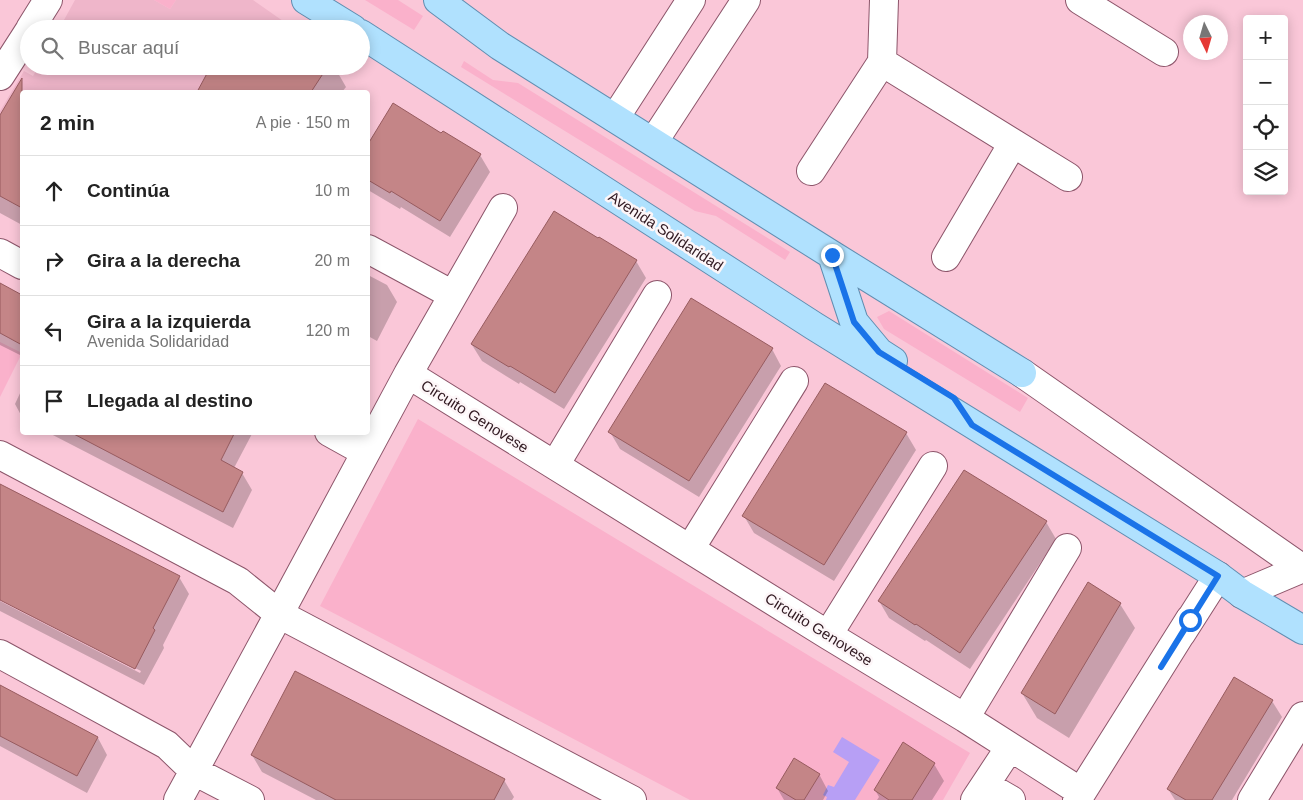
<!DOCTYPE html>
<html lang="es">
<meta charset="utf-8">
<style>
:root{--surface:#fff;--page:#f6f6f6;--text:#222;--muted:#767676;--line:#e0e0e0}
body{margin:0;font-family:Arial,sans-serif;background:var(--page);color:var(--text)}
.controls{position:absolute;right:15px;top:15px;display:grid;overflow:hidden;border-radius:5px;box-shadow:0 2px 12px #0003}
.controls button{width:45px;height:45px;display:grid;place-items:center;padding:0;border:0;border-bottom:1px solid var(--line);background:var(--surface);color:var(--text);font:25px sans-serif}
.compass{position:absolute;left:1183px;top:15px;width:45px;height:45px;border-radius:50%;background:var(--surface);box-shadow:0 2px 12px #0003;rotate:175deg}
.stop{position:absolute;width:15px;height:15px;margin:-11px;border:4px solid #1a73e8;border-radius:50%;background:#fff}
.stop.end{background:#1a73e8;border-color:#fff;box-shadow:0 1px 5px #0008}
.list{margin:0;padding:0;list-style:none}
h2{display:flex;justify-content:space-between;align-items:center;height:65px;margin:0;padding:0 20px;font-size:21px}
h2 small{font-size:16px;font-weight:400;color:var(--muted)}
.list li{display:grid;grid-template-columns:32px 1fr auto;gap:15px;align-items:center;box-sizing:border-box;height:70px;padding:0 20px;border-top:1px solid var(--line)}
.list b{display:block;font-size:19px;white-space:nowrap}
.list p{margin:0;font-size:16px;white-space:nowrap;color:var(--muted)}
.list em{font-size:16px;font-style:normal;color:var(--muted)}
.icon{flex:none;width:28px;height:28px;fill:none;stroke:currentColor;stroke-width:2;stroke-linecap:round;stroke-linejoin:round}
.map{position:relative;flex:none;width:1303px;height:800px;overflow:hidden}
.search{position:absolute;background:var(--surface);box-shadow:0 2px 12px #0003;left:20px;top:20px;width:350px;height:55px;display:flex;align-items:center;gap:12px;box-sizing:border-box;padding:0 18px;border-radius:28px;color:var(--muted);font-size:19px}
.panel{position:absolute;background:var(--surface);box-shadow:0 2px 12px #0003;left:20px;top:90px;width:350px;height:345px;border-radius:5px}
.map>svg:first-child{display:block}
</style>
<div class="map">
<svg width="1303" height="800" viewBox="0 0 1303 800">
<rect width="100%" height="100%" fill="#fac7d8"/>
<path fill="#efb6ca" d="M 75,0 L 154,0 L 170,9 L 176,0 L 253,0 L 293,28 L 293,29 L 59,29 Z
M 39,66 L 271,66 L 256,92 L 22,92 L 22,156 L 0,144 L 0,111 L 24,71 L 33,76 Z"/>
<path fill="#fab1cb" d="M 154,0 L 176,0 L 170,9 Z
M 365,0 L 398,0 L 423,16 L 414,30 Z
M 464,61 L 493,80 L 518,83 L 790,252 L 785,260 L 716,216 L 695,211 L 461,67 Z
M 889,311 L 1028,398 L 1020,412 L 884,329 L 877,317 Z
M 0,342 L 22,353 L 0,397 Z
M 418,419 L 970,753 L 943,800 L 690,800 L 320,606 Z"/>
<path fill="#b79ff5" d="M 842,737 L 880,760 L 855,800 L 826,800 L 827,797 L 823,795 L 828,785 L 834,787 L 849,762 L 833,752 Z"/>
<path fill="#0003" d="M 212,66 L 334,66 L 346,87 L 342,92 L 199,92 Z
M 14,93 L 22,98 L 22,225 L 0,213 L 0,117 Z
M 393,105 L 442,135 L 480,155 L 490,172 L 450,237 L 401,207 L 400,209 L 368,190 L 368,146 Z
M 636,261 L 646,278 L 564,409 L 520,382 L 519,384 L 482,361 L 472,345 Z
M 368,275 L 387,285 L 397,302 L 377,341 L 368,336 Z
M 0,285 L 22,296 L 22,356 L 0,345 Z
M 772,349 L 781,366 L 699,497 L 620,449 L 610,432 Z
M 22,389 L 22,417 L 15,404 Z
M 47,432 L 253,432 L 234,468 L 242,473 L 252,490 L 233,528 Z
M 906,433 L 916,450 L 834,581 L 754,533 L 744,516 Z
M 0,485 L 179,577 L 189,594 L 163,645 L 164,648 L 144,685 L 0,611 L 0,601 L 140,673 L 141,671 L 0,599 Z
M 1046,522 L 1056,539 L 970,669 L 926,640 L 925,641 L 889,618 L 879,601 Z
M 1120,604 L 1135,628 L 1069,738 L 1037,718 L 1022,693 Z
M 0,686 L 98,738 L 107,755 L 87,793 L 0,746 Z
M 1272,701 L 1282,717 L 1232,800 L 1175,800 L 1168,789 Z
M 252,755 L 504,780 L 514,797 L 512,800 L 316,800 L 262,772 Z
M 934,764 L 944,781 L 932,800 L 877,800 L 879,797 L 875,790 Z
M 819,774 L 828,791 L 823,800 L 784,800 L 777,788 Z"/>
<path fill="#c48587" stroke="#975b5f" d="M 211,66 L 328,66 L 311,92 L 197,92 Z
M 22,78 L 22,208 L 0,196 L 0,115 Z
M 393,103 L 441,133 L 443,131 L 481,154 L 440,221 L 391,191 L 390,193 L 368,180 L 368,144 Z
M 554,211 L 598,238 L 599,237 L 637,260 L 555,393 L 510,366 L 509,367 L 471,344 Z
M 0,283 L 22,295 L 22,345 L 0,333 Z
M 691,298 L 773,348 L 689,481 L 608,432 Z
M 825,383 L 907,432 L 824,565 L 742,516 Z
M 70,432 L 235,432 L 221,460 L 243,472 L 223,512 Z
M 964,470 L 1047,521 L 960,653 L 916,624 L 915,625 L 878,601 Z
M 0,484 L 180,576 L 153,628 L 155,630 L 135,669 L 0,600 Z
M 1088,582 L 1121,603 L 1055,714 L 1021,693 Z
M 295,671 L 505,779 L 494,800 L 336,800 L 251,755 Z
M 1234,677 L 1273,700 L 1212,800 L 1186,800 L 1167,789 Z
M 0,685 L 98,737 L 77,776 L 0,736 Z
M 903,742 L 935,763 L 912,800 L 889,800 L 874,790 Z
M 794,758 L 820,774 L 804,800 L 796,800 L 776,788 Z"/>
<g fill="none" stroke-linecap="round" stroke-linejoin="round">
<defs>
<path id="minor" d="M 1080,0 L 1164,52
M 30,29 L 48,0
M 882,62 L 1068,177
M 0,76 L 29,31
M 615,118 L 691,0
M 654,141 L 746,0
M 811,171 L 882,62 L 884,0
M 368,249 L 453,295
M 0,253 L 22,265
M 946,257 L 1013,143
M 1022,373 L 1303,569
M 408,374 L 828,635 L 965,718 L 1081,792
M 329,432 L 365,452
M 0,455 L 238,581 L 279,614 L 632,800
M 555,465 L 657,295
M 690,549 L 794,381
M 1242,594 L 1303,568
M 1190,619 L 1077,800 L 1081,792 Z
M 1181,634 L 1218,576
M 828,635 L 933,466
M 0,654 L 167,745 L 194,771 L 250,800
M 965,718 L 1067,548
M 985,785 L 1011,800
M 178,800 L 279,614 L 408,374 L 503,208
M 975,800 L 1010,747
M 1252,800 L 1303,716"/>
<path id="major" d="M 306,0 L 353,29
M 438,0 L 500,46 L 832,255 L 1022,373
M 361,34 L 814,326 L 1218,576 L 1242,594 L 1303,630
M 832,255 L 854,322 L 879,352 L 893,361"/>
</defs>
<use href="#minor" stroke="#8c556a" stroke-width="30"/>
<use href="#major" stroke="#618eb1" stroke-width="30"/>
<use href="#minor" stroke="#fff" stroke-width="28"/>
<use href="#major" stroke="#b0e1fe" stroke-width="28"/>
</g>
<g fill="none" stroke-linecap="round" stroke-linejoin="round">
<path stroke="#1a73e8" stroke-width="6" d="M 832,255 L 854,322 L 879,352 L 954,398 L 972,425 L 1218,576 L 1161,667 L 1190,620"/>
</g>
<g text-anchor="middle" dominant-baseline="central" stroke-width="5" stroke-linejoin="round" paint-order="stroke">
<g font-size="15" fill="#301921" stroke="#fdf6f8">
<text transform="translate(666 231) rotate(33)">Avenida Solidaridad</text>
<text transform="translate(475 416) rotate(32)">Circuito Genovese</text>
<text transform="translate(819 629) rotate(32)">Circuito Genovese</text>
</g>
</g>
</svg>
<div class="controls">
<button>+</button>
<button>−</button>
<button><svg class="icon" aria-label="locate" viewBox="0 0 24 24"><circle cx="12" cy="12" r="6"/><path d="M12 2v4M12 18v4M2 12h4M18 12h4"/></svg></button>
<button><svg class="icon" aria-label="layers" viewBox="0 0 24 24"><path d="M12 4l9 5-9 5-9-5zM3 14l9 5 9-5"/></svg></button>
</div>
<svg class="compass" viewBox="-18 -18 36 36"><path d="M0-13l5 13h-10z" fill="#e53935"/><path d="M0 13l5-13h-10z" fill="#767676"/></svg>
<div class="stop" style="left:1190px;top:620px"></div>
<div class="stop end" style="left:832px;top:255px"></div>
<div class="search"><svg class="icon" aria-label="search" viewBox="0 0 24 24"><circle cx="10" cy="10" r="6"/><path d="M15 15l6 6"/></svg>Buscar aquí</div>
<section class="panel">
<h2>2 min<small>A pie · 150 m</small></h2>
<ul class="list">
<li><svg class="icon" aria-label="ahead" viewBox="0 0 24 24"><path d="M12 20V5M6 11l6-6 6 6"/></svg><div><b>Continúa</b></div><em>10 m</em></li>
<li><svg class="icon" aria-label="right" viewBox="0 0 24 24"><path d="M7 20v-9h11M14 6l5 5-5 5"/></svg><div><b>Gira a la derecha</b></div><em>20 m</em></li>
<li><svg class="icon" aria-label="left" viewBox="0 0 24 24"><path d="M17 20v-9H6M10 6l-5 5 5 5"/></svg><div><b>Gira a la izquierda</b><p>Avenida Solidaridad</p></div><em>120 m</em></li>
<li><svg class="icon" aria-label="arrive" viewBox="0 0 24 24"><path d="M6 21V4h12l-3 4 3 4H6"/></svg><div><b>Llegada al destino</b></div></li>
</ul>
</section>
</div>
